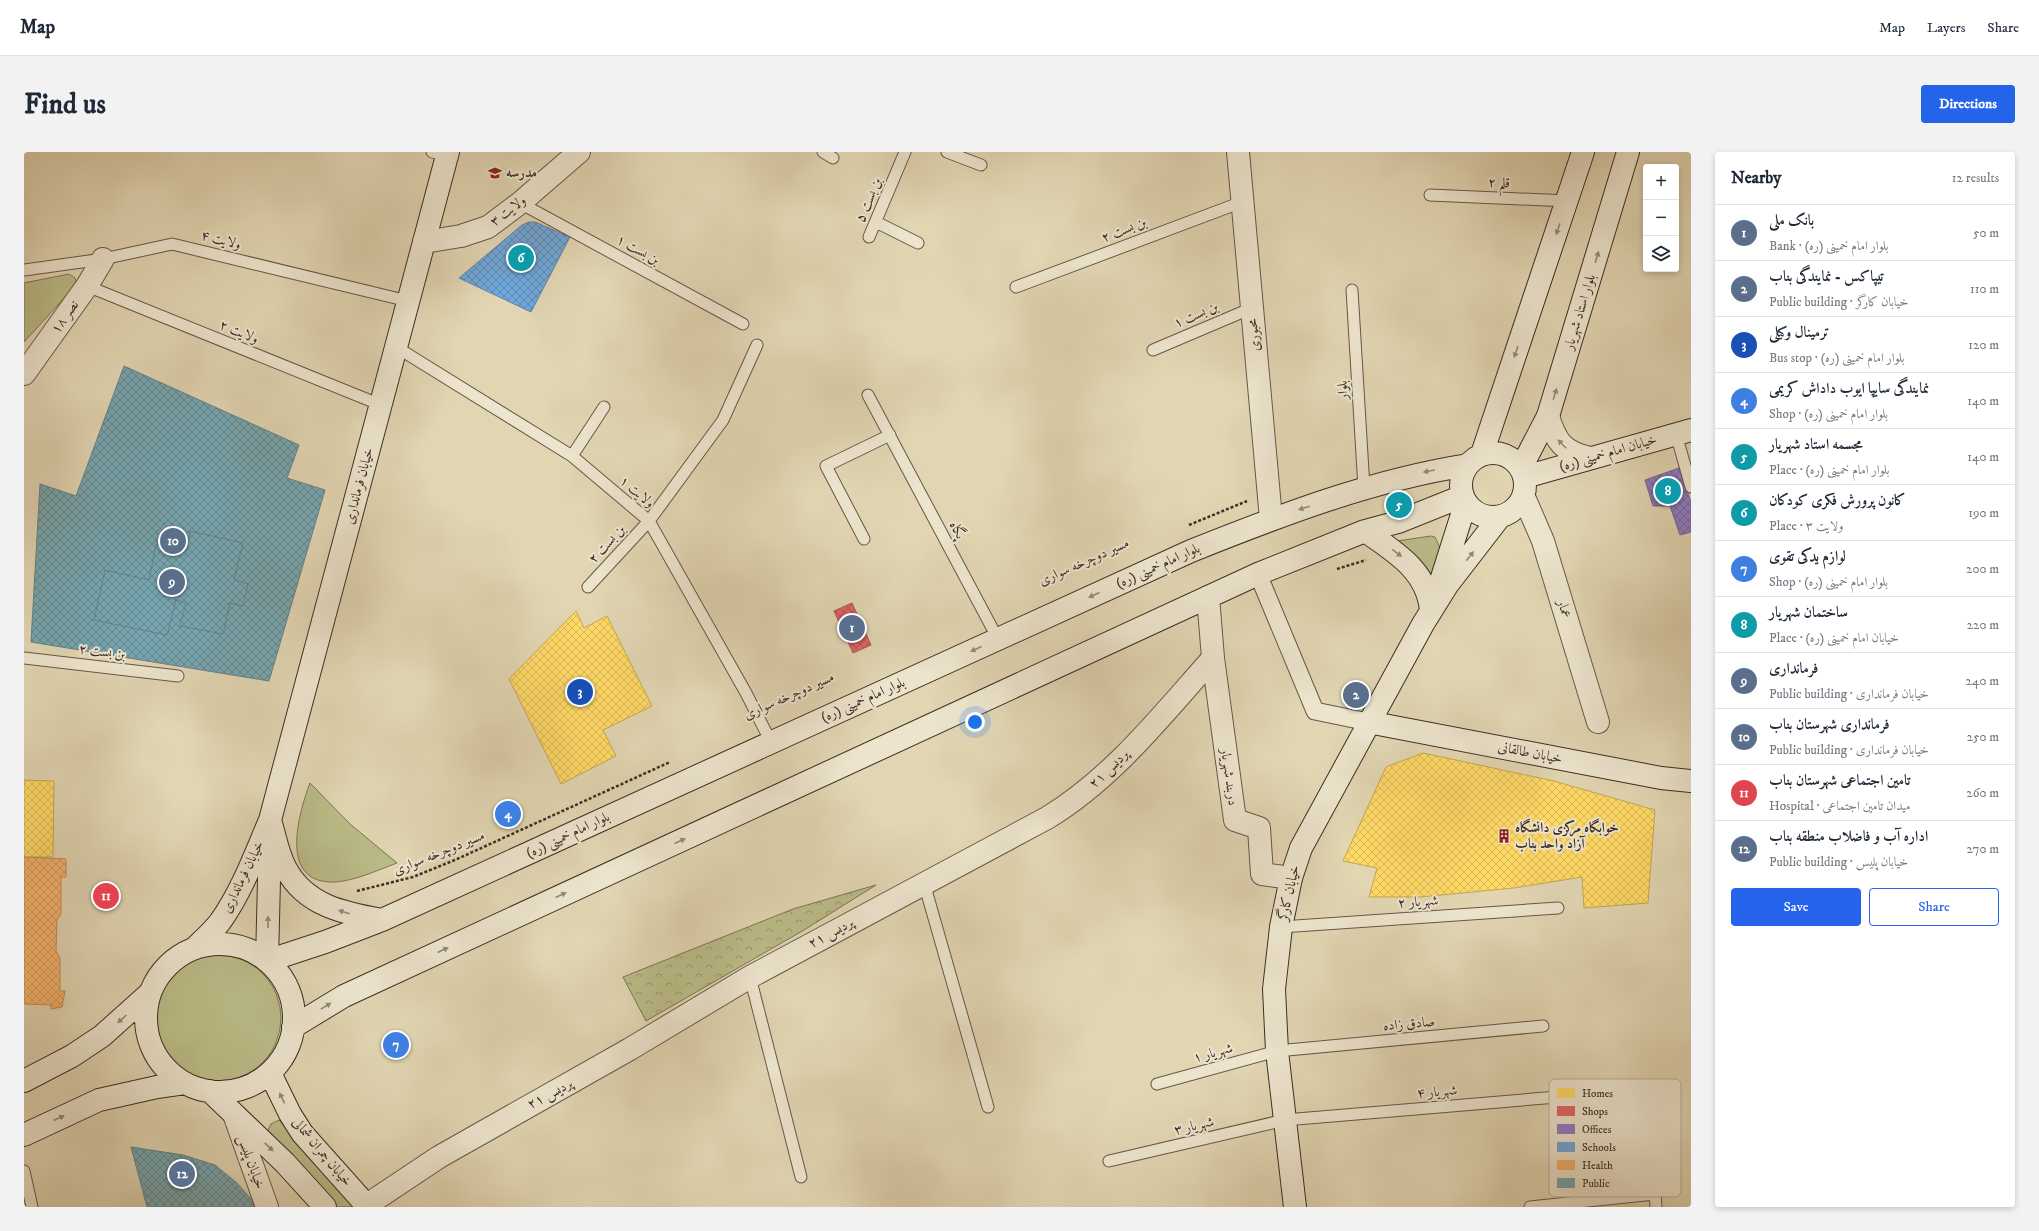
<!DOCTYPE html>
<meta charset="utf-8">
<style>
:root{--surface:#fff;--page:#f2f2f3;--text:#1f2937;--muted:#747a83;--line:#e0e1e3;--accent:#2563eb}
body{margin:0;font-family:"IM FELL DW Pica",Amiri,serif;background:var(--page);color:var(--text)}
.controls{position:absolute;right:12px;top:12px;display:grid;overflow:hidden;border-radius:4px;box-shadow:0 2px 6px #0003}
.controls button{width:36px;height:36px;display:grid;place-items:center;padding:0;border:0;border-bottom:1px solid var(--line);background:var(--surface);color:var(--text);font:20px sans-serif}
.you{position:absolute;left:951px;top:570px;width:14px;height:14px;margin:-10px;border:3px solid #fff;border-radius:50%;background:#1a73e8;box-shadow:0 0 0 6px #1a73e833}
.badge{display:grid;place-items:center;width:26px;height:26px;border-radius:50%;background:var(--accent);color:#fff;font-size:13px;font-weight:700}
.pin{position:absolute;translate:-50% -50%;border:2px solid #fff;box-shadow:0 1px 4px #0006}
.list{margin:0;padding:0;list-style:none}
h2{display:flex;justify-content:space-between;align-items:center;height:52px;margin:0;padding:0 16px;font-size:17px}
h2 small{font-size:13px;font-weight:400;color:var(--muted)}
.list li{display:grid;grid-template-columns:26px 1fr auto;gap:12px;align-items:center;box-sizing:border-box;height:56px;padding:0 16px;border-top:1px solid var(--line)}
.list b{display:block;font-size:15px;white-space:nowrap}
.list p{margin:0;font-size:13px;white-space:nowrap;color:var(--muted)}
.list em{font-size:13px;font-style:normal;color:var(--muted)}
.actions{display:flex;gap:8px;padding:12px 16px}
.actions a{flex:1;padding:9px 0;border:1px solid var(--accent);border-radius:4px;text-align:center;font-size:14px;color:var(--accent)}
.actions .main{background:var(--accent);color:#fff}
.icon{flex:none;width:22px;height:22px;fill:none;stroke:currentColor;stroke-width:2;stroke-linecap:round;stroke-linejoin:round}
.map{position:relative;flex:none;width:1667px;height:1055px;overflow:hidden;border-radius:4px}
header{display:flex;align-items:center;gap:24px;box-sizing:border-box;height:56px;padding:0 20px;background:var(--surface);border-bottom:1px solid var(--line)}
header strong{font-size:19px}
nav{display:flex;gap:22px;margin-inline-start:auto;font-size:14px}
.intro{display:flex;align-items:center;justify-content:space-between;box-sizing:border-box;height:96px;padding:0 24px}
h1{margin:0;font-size:28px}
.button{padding:10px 18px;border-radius:4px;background:var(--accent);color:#fff;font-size:14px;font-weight:700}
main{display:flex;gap:24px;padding:0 24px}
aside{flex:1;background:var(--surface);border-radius:4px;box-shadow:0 2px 6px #0003}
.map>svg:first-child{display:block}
</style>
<header>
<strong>Map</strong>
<nav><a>Map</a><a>Layers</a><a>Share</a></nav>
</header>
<div class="intro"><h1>Find us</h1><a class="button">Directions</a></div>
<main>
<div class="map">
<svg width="1667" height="1055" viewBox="0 0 1667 1055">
<defs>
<pattern id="forest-crowns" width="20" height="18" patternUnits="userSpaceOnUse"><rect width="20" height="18" fill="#babb87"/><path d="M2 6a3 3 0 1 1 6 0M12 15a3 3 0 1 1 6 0" fill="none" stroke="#98986e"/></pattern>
<pattern id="homes-cross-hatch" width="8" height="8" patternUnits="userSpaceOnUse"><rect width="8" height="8" fill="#ffd966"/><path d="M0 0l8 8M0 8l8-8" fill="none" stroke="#dbbb58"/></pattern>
<pattern id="shops-cross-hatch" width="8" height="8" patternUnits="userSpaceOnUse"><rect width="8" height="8" fill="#e06666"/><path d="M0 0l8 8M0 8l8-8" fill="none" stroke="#b75454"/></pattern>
<pattern id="offices-cross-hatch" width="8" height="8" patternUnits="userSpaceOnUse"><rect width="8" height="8" fill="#8e7cc3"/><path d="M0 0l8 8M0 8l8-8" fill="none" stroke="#75669e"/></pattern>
<pattern id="schools-cross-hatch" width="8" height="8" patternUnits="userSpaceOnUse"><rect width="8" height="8" fill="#6fa8dc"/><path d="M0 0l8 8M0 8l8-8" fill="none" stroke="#5c89b2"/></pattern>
<pattern id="health-cross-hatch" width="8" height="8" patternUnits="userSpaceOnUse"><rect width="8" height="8" fill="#f6b26b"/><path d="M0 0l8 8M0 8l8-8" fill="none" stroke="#d4995d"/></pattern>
<pattern id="public-cross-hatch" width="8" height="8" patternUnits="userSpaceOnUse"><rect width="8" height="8" fill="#76a5af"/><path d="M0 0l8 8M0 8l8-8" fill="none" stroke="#62878e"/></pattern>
</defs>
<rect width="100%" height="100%" fill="#e1d5b2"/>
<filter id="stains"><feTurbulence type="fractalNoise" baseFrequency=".005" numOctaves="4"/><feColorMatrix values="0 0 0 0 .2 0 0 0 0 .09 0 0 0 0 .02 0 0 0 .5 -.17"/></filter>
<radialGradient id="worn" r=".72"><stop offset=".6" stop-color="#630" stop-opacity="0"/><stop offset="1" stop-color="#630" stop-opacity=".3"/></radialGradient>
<path fill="#babb87" stroke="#7c7456" d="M 45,122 L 51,126 L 53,132 L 0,190 L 0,131 Z
M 1407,384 L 1411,385 L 1416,396 L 1407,431 L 1373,389 Z
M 286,631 L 326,672 L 373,711 C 354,718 333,728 312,730 C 254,733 274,663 286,631 Z
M131 866a63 63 0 1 1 126 0a63 63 0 1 1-126 0Z
M 255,968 L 330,1051 L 328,1055 L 311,1055 L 243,980 L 247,972 Z"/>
<path fill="url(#forest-crowns)" stroke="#7c7456" d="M 852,733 L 780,778 L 622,869 L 599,825 L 769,757 Z"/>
<path fill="url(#homes-cross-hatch)" stroke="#c5a552" d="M 552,459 L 560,476 L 583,464 L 628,554 L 579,578 L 592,604 L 537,632 L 485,527 Z
M 1399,601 L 1530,629 L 1631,658 L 1624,751 L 1560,756 L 1558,725 L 1490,736 L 1396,745 L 1345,745 L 1353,716 L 1319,709 L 1362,615 Z
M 0,628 L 30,629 L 29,705 L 0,705 Z"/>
<path fill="url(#shops-cross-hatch)" stroke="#af5552" d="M 828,451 L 847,493 L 829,501 L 810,459 Z"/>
<path fill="url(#offices-cross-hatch)" stroke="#766494" d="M 1655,316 L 1667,350 L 1667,380 L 1656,383 L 1646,354 L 1629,354 L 1621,328 Z"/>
<path fill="url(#schools-cross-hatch)" stroke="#6083a5" d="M 505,70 L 511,70 L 546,85 L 507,160 L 435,126 L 498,73 Z"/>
<path fill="url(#health-cross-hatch)" stroke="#be8a56" d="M 0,705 L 42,707 L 42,725 L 37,725 L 37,762 L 33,768 L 32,799 L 36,806 L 36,839 L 41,839 L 38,855 L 27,857 L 27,853 L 0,852 Z"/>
<path fill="url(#public-cross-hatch)" stroke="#658186" d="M 100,214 L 275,293 L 263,326 L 301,338 L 245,529 L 7,490 L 16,332 L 52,344 Z
M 166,379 L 219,391 L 210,427 L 224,432 L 219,454 L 206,451 L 199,482 L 156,474 L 162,451 L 152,448 L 143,483 L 70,468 L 81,418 L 125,428 L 132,392 L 163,398 Z
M 107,995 L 159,1003 L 191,1013 L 213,1031 L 228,1048 L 231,1055 L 123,1055 Z"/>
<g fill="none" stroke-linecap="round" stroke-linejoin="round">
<defs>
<path id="service" d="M 408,0 L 423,3
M 799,0 L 809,6
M 923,0 L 957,13
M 1406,43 L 1544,49
M 496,51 L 719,172
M 852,70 L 894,91
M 845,85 L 881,0
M 0,118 L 79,107 L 148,92 L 384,149
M 63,134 L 357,253
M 992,135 L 1218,50
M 1328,138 L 1340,336
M 372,195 L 548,304 L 625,369 L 722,541 L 747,590
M 1129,198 L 1228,156
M 844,243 L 974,487
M 1652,282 L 1667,335
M 548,304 L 580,255
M 840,387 L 802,314 L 866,283
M 564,435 L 625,369 L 699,268 L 733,193
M 0,506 L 154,524
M 900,731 L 964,955
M 1257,775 L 1534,756
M 726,825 L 777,1025
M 1133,932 L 1253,899 L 1519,874
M 1628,995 L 1632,1055
M 1085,1009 L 1261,968 L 1569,942
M 0,1019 L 8,1055
M 1506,1055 L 1631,1042"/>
<path id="pedestrian" d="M 1234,422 L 1291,559 L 1344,570"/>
<path id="minor" d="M 1214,0 L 1247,367
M 400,90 L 437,84 L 464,75 L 496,51 L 555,0
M 0,222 L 63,134 L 79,107
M 1500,345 L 1519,389 L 1574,570
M 1189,506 L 1211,668 L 1235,676 L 1238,722 L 1267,726
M 211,965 L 243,1055
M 343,1053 L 415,1005 L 606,897 L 726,825 L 1023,666 C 1089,626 1138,563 1189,506 L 1184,445"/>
<path id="tertiary" d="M 1524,264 C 1532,290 1539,300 1566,306"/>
<path id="secondary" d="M1437 333a32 32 0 1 1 64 0a32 32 0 1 1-64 0Z
M 1458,302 L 1559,0
M 1497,316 L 1524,264 L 1604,0
M 1501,325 L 1667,278
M 1341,379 C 1370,399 1404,419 1407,459
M 1415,435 L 1442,350
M 1344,570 L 1637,626 L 1667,629
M 246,668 C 251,684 254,703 262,717 C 282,754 320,761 358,768
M122 866a74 74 0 1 1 148 0a74 74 0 1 1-148 0Z
M 171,796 C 179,788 189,779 196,770 C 218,739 231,703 246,668 L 424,0
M 243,809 L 301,790 L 358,768 L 1167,399 C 1257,363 1348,328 1444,313
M 243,809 L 246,687
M 269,875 L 320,844 L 1234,422 L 1341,379 L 1374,370 L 1439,344
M 246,921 L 266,962 L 278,981 L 344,1055
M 0,929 L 48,904 L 78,884 L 126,841
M 186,939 L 261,1011 L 301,1055
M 0,983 L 75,948 L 133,935 L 161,931
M 1271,1055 L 1253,899 L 1250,837 L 1257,775 L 1267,726 L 1277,696 L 1399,472 L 1424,432 L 1475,366"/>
</defs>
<use href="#service" stroke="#665748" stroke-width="13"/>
<use href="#pedestrian" stroke="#665748" stroke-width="19"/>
<use href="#minor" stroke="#665748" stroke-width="24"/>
<use href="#tertiary" stroke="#665748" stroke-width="24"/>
<use href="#secondary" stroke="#3d2d25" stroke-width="24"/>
<path stroke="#3d2d25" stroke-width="2.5" stroke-dasharray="3 2" stroke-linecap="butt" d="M 1165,373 L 1223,349
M 1313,417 L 1342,408
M 333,739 L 389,725 L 431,708 L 646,610
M 261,903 L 269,897"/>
<use href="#service" stroke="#ece4cd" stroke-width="11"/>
<use href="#pedestrian" stroke="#ece4cd" stroke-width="17"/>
<use href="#minor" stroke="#ece4cd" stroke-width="22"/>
<use href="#tertiary" stroke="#ece4cd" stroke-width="22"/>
<use href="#secondary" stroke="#ece4cd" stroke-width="22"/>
</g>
<defs><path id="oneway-solid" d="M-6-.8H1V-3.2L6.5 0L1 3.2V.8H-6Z"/></defs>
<g fill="#948879">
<use href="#oneway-solid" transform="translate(1534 77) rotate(109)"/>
<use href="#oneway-solid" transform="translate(1573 105) rotate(-73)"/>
<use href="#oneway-solid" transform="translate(1492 200) rotate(109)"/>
<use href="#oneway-solid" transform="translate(1531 242) rotate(-73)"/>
<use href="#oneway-solid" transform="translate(1538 292) rotate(-134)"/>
<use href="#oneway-solid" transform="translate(1405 319) rotate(170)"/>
<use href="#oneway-solid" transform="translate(1280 356) rotate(162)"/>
<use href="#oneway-solid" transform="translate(1373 401) rotate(38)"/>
<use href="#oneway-solid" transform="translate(1446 404) rotate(-52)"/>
<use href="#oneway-solid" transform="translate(1070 443) rotate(156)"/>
<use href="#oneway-solid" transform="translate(952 497) rotate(156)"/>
<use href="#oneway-solid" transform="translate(656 689) rotate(-25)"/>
<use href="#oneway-solid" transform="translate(537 743) rotate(-25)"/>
<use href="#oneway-solid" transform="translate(320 760) rotate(-163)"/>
<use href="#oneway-solid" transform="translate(244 770) rotate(-89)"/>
<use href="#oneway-solid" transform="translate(419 798) rotate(-25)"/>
<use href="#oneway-solid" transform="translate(302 854) rotate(-31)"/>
<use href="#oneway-solid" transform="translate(98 867) rotate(138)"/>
<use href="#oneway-solid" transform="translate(258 946) rotate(-116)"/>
<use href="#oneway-solid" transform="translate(35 966) rotate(-25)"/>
<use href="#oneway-solid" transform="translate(245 995) rotate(44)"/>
</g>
<defs>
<symbol id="school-bare" viewBox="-9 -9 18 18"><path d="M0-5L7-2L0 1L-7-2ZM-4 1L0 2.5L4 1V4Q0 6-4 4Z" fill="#8f2418" stroke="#ece4cd" stroke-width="2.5" paint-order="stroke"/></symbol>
<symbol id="building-bare" viewBox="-9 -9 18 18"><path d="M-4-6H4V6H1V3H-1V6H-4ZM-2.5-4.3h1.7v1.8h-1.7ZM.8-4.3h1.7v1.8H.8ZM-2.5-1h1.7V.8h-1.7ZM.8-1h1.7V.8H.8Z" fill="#8f2418" stroke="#ece4cd" stroke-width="2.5" paint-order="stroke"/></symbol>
</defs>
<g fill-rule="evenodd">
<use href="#school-bare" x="461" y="11" width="20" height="20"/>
<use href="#building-bare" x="1470" y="674" width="20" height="20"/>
</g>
<g text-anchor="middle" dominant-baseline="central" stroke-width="4" stroke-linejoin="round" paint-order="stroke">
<g font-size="14" font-weight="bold" fill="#3d2d25" stroke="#ece4cd" text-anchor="start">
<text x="482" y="21">مدرسه</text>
<text x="1491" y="676">خوابگاه مرکزی دانشگاه<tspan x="1491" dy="16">آزاد واحد بناب</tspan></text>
</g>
<g font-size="14" fill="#3d2d25" stroke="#ece4cd">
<text transform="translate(1475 31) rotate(3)">قلم ۲</text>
<text transform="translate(845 48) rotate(-67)">بن بست ۵</text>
<text transform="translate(484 59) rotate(-37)">ولایت ۳</text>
<text transform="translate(1100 78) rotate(-21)">بن بست ۲</text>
<text transform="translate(197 88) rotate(14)">ولایت ۴</text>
<text transform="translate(614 98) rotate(29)">بن بست ۱</text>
<text transform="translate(1556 160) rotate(-73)">بلوار استاد شهریار</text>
<text transform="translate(1172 163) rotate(-23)">بن بست ۱</text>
<text transform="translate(41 165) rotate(-54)">نصر ۱۸</text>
<text transform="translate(215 180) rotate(22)">ولایت ۲</text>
<text transform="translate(1230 183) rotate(-95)">محبوری</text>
<text transform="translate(1319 238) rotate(-93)">بلوار</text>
<text transform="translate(1584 301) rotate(-16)">خیابان امام خمینی (ره)</text>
<text transform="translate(335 334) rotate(-75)">خیابان فرمانداری</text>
<text transform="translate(613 340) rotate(40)">ولایت ۱</text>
<text transform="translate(933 378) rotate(62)">پگاه</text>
<text transform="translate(583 392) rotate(-47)">بن بست ۲</text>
<text transform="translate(1060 410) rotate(-24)">مسیر دوچرخه سواری</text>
<text transform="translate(1134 414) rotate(-24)">بلوار امام خمینی (ره)</text>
<text transform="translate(1540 457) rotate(73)">عمار</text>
<text transform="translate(78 500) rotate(7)">بن بست ۲</text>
<text transform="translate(765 544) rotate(-24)">مسیر دوچرخه سواری</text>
<text transform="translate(839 548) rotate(-24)">بلوار امام خمینی (ره)</text>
<text transform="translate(1506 601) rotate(11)">خیابان طالقانی</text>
<text transform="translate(1085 617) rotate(-44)">پردیس ۲۱</text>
<text transform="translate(1205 625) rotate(82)">دربند شهریار</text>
<text transform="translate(544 683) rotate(-25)">بلوار امام خمینی (ره)</text>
<text transform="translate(415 701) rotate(-22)">مسیر دوچرخه سواری</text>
<text transform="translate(219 725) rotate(-64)">خیابان فرمانداری</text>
<text transform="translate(1265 741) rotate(-77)">خیابان کارگر</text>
<text transform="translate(1394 750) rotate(-4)">شهریار ۲</text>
<text transform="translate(807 781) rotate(-28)">پردیس ۲۱</text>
<text transform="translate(1385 872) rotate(-5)">صادق زاده</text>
<text transform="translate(1189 901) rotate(-15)">شهریار ۱</text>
<text transform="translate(1413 940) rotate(-5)">شهریار ۴</text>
<text transform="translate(526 942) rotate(-28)">پردیس ۲۱</text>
<text transform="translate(1170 974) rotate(-13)">شهریار ۳</text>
<text transform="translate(298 1000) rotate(50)">خیابان چمران شمالی</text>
<text transform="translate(227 1010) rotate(70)">خیابان پلیس</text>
</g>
</g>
<rect x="1525" y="927" width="132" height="118" rx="6" fill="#ece4cd" stroke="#b8ad9b" stroke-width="1"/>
<rect x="1533" y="936" width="18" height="10" fill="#ffd966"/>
<rect x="1533" y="954" width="18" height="10" fill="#e06666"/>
<rect x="1533" y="972" width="18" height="10" fill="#8e7cc3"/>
<rect x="1533" y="990" width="18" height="10" fill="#6fa8dc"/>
<rect x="1533" y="1008" width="18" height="10" fill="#f6b26b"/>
<rect x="1533" y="1026" width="18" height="10" fill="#76a5af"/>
<g font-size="11" fill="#3d2d25">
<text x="1558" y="945">Homes</text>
<text x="1558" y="963">Shops</text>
<text x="1558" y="981">Offices</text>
<text x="1558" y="999">Schools</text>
<text x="1558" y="1017">Health</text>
<text x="1558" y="1035">Public</text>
</g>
<rect width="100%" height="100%" filter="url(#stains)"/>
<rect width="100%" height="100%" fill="url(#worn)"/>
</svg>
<div class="controls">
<button>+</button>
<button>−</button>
<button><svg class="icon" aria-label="layers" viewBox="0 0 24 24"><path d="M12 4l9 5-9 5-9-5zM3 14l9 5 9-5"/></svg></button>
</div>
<div class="you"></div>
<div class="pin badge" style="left:828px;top:476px;background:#5c6f8a">1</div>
<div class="pin badge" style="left:1332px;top:543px;background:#5c6f8a">2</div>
<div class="pin badge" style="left:556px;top:540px;background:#1a4fb4">3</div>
<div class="pin badge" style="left:484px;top:662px;background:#3f7fe0">4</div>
<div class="pin badge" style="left:1375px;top:353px;background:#0f9aa8">5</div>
<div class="pin badge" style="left:497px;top:106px;background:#0f9aa8">6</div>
<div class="pin badge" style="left:372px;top:893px;background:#3f7fe0">7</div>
<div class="pin badge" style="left:1644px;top:339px;background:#0f9aa8">8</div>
<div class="pin badge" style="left:148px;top:430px;background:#5c6f8a">9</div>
<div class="pin badge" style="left:149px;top:389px;background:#5c6f8a">10</div>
<div class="pin badge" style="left:82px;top:744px;background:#e0444e">11</div>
<div class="pin badge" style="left:158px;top:1022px;background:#5c6f8a">12</div>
</div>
<aside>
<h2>Nearby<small>12 results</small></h2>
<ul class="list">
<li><span class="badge" style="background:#5c6f8a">1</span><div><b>بانک ملی</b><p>Bank · بلوار امام خمینی (ره)</p></div><em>50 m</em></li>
<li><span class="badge" style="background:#5c6f8a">2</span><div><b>تیپاکس - نمایندگی بناب</b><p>Public building · خیابان کارگر</p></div><em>110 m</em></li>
<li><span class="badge" style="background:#1a4fb4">3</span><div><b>ترمینال وکیلی</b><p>Bus stop · بلوار امام خمینی (ره)</p></div><em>120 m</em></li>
<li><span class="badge" style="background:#3f7fe0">4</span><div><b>نمایندگی سایپا ایوب داداش کریمی</b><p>Shop · بلوار امام خمینی (ره)</p></div><em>140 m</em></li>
<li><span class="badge" style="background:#0f9aa8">5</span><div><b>مجسمه استاد شهریار</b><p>Place · بلوار امام خمینی (ره)</p></div><em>140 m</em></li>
<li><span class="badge" style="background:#0f9aa8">6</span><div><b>کانون پرورش فکری کودکان</b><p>Place · ولایت ۳</p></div><em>190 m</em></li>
<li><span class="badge" style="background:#3f7fe0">7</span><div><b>لوازم یدکی تقوی</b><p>Shop · بلوار امام خمینی (ره)</p></div><em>200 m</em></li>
<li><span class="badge" style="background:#0f9aa8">8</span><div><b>ساختمان شهریار</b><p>Place · خیابان امام خمینی (ره)</p></div><em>220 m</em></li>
<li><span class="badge" style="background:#5c6f8a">9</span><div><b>فرمانداری</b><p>Public building · خیابان فرمانداری</p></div><em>240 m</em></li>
<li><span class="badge" style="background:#5c6f8a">10</span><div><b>فرمانداری شهرستان بناب</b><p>Public building · خیابان فرمانداری</p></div><em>250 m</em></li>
<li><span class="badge" style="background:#e0444e">11</span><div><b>تامین اجتماعی شهرستان بناب</b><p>Hospital · میدان تامین اجتماعی</p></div><em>260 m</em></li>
<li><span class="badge" style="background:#5c6f8a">12</span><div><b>اداره آب و فاضلاب منطقه بناب</b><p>Public building · خیابان پلیس</p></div><em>270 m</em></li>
</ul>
<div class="actions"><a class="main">Save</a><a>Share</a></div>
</aside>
</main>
